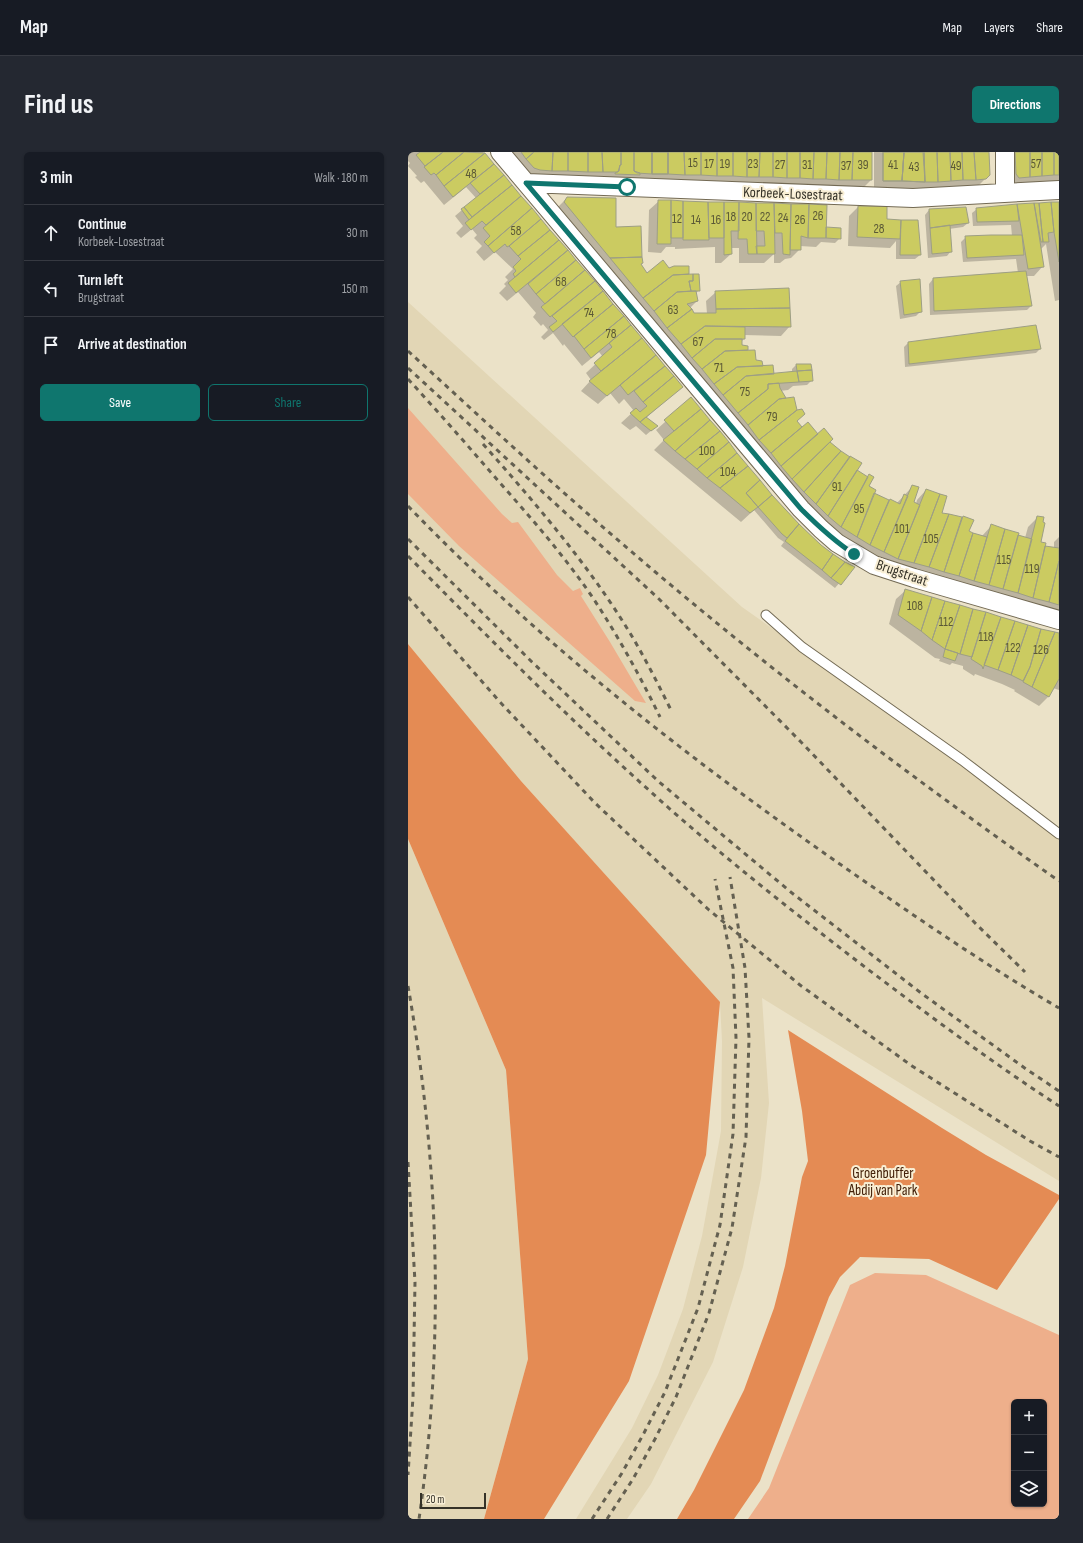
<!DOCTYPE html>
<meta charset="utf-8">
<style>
:root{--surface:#171b24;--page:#242831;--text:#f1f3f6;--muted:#9ea1a6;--line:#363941;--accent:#0f766e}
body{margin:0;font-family:"Sofia Sans Condensed",sans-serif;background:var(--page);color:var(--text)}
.controls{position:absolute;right:12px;bottom:12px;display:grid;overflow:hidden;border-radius:6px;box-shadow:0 1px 3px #0004}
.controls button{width:36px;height:36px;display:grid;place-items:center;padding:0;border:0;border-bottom:1px solid var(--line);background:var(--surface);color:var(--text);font:20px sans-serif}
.scale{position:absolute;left:12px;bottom:10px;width:66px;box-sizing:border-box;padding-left:4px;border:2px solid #353228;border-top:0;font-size:11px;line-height:14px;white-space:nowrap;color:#353228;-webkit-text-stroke:3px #f9efd5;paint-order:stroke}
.stop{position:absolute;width:12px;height:12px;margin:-9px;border:3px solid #0f766e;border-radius:50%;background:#fff}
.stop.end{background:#0f766e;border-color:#fff;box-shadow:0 1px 4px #0008}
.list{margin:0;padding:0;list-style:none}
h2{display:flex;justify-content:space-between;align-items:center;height:52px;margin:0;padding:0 16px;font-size:17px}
h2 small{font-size:13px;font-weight:400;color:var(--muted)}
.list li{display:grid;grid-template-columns:26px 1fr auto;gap:12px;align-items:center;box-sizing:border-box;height:56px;padding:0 16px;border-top:1px solid var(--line)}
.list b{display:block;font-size:15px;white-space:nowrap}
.list p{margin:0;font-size:13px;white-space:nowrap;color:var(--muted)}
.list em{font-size:13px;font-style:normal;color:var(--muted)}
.actions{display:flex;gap:8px;padding:12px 16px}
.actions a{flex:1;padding:9px 0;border:1px solid var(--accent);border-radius:6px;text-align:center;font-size:14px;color:var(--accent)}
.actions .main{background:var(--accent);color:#fff}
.icon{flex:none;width:22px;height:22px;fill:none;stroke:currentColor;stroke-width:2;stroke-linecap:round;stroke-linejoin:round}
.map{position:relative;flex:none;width:651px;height:1367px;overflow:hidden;border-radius:6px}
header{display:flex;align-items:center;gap:24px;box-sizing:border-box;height:56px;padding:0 20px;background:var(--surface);border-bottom:1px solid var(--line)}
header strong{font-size:19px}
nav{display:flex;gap:22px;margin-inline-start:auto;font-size:14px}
.intro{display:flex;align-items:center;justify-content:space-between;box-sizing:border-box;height:96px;padding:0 24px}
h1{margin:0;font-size:28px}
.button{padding:10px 18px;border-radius:6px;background:var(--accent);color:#fff;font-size:14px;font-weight:700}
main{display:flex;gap:24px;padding:0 24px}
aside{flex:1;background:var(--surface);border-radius:6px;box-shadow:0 1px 3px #0004}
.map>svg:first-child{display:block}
</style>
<header>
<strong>Map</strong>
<nav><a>Map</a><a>Layers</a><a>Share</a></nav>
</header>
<div class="intro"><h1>Find us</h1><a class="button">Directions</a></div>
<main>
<aside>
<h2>3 min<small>Walk · 180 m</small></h2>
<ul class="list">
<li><svg class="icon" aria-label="ahead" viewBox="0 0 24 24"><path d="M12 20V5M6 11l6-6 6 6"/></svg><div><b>Continue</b><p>Korbeek-Losestraat</p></div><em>30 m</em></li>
<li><svg class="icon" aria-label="left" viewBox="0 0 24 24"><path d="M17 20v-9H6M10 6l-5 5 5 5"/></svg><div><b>Turn left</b><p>Brugstraat</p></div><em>150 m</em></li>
<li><svg class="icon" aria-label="arrive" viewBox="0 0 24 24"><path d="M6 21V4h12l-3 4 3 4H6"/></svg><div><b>Arrive at destination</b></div></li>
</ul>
<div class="actions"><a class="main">Save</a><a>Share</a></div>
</aside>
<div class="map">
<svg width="651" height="1367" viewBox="0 0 651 1367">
<rect width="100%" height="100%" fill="#ebe2c8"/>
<path fill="#e2d6b5" d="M 0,150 L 334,455 L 651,680 L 651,1029 L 354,846 L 361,951 L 353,1026 L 335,1115 L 305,1210 L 243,1332 L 219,1367 L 168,1367 L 224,1276 L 250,1223 L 275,1157 L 294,1084 L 313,979 L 314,889 L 312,851 L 113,629 L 0,492 Z
M 0,687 L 98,918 L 120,1207 L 76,1367 L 0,1367 Z"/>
<path fill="#eeaf8b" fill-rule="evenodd" d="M 0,256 L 94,362 L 104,371 L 110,370 L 149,423 L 165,439 L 172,436 L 175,442 L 173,444 L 202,490 L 238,551 L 227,549 L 51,394 L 0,342 Z
M 467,1121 L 518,1123 L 651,1183 L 651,1367 L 340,1367 L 361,1336 L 442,1133 ZM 606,1250 L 636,1250 L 636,1352 L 606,1352 Z"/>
<path fill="#e48b54" d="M 0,492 L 113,629 L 312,850 L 298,1003 L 221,1229 L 136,1367 L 76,1367 L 120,1207 L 98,918 L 0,687 Z
M 380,878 L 534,976 L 578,1003 L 651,1043 L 651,1047 L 589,1138 L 521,1107 L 452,1105 L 432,1125 L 421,1145 L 352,1329 L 326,1367 L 269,1367 L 286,1338 L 336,1238 L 366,1156 L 377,1114 L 394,1025 L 400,1009 L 394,959 Z"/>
<path fill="#0003" d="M 0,0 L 75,0 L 273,235 L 238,266 L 244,278 L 238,283 L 228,274 L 222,278 L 213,271 L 226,259 L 216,247 L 211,252 L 202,241 L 190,252 L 173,239 L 183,228 L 178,221 L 195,205 L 191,200 L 174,214 L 156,192 L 155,194 L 145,181 L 136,188 L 133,185 L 140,178 L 135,172 L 133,174 L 125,165 L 128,161 L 110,140 L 99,149 L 91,141 L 98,134 L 96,132 L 100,128 L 97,125 L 105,117 L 87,100 L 76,109 L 68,100 L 74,94 L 66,86 L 69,83 L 64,77 L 53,86 L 48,81 L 55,74 L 47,64 L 68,46 L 58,35 L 36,53 L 16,29 L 13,31 L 7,25 L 9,24 L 0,14 L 2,11 L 0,9 Z
M 95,0 L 463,0 L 463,28 L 454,37 L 121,27 Z
M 466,0 L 580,0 L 577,27 L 568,36 L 466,38 Z
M 598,0 L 651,0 L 651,31 L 602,34 Z
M 159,46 L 232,113 L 239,122 L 261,117 L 280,115 L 280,123 L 290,139 L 288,141 L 289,149 L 281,157 L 286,162 L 299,162 L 298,149 L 308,140 L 382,174 L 373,184 L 336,183 L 336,187 L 333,190 L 333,194 L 339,195 L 339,199 L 347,209 L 365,223 L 384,221 L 384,217 L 388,213 L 404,228 L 399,233 L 385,234 L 380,238 L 372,239 L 388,269 L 394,277 L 410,283 L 441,306 L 448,318 L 465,342 L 488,352 L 505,334 L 504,350 L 508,352 L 509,348 L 518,338 L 532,361 L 554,366 L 555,365 L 560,380 L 574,384 L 584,373 L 617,386 L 620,375 L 629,366 L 632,391 L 636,394 L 646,396 L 646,390 L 651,385 L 651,465 L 481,415 L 424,384 L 145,60 Z
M 251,49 L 418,54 L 417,76 L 432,86 L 427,91 L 413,90 L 408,95 L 392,94 L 392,97 L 383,106 L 377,107 L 372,111 L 366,111 L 366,102 L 356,111 L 331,111 L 331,96 L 322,96 L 323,102 L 313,111 L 307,111 L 307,95 L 267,97 L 267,95 L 258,95 L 253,101 L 240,100 L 241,58 Z
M 651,51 L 651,148 L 647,149 L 638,92 L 633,97 L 635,114 L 626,124 L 618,124 L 623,154 L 619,158 L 522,163 L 521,132 L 525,127 L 610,121 L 608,107 L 555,110 L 553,90 L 558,85 L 604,84 L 603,73 L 565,74 L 564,61 L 569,57 Z
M 450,55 L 478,68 L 493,69 L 512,103 L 507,107 L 488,107 L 488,89 L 482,96 L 440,94 L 441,64 Z
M 521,58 L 560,71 L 555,75 L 541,77 L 543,99 L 539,104 L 520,106 L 517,63 Z
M 493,130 L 513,159 L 508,164 L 492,167 L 488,134 Z
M 500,191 L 632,197 L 628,201 L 497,215 L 496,195 Z
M 283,247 L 351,329 L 390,373 L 412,394 L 445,415 L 427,436 L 373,394 L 376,390 L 370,386 L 346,358 L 333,370 L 246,298 L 256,288 L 248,278 Z
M 498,438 L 651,482 L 651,538 L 645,536 L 640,545 L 631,554 L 606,539 L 607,538 L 594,532 L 567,522 L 566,524 L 555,517 L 555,514 L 544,511 L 542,513 L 531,509 L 532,507 L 527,506 L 481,472 L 488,447 Z"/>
<path fill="#cbcb61" stroke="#9d9e85" d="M 12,0 L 35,0 L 17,14 L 8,3 Z
M 35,0 L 56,0 L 28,23 L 26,21 L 23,23 L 16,15 Z
M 56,0 L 77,1 L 36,34 L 28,23 Z
M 113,0 L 126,0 L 118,7 Z
M 126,0 L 145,0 L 144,19 L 132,18 L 126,16 L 118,7 Z
M 145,0 L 160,0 L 160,19 L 144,19 Z
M 160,0 L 180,0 L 180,20 L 160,19 Z
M 180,0 L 194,0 L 195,20 L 180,20 Z
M 194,0 L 213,0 L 213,13 L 212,13 L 210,20 L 195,20 Z
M 213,0 L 226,0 L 226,19 L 232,21 L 232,23 L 207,22 L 207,21 L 211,19 L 212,13 L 213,13 Z
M 226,0 L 244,0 L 244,22 L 229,21 L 226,19 Z
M 244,0 L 260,0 L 260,22 L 244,22 Z
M 244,0 L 260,0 L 260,22 L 244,22 Z
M 260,0 L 276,0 L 277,23 L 260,22 Z
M 276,0 L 293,0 L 293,23 L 277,23 Z
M 293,0 L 309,0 L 309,24 L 293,23 Z
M 309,0 L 325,0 L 325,24 L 309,24 Z
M 325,0 L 339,0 L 339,25 L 325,24 Z
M 339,0 L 352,0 L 351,25 L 339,25 Z
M 352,0 L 365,0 L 365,25 L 351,25 Z
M 365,0 L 379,0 L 379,26 L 365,25 Z
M 379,0 L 392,0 L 392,26 L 379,26 Z
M 392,0 L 406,0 L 405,27 L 392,26 Z
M 406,0 L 419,0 L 418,27 L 405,27 Z
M 419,0 L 432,0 L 431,28 L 418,27 Z
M 432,0 L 445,0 L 444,28 L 431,28 Z
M 445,0 L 464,0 L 464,28 L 444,28 Z
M 475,0 L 496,0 L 494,29 L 475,29 Z
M 475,0 L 496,0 L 494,29 L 475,29 Z
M 496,0 L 515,0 L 517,30 L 494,29 Z
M 496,0 L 516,0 L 517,30 L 494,29 Z
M 516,0 L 529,0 L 530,30 L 517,30 Z
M 529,0 L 542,0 L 543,29 L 530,30 Z
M 542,0 L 554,0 L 555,28 L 543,29 Z
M 554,0 L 566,0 L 568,28 L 555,28 Z
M 566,0 L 581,0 L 582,23 L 578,27 L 568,28 Z
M 607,0 L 622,0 L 622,25 L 611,26 L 608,22 Z
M 622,0 L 634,0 L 634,24 L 622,25 Z
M 634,0 L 646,0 L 646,23 L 634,24 Z
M 646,0 L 651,0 L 651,23 L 646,23 Z
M 77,1 L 86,12 L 45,45 L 36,34 Z
M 86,12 L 96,23 L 72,42 L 62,31 Z
M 96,23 L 104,33 L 64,65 L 56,55 Z
M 104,33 L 113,44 L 78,73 L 74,69 L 63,78 L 57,71 Z
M 113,44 L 124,56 L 80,94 L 76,90 L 82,84 L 75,76 Z
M 159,45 L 208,46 L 208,75 L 233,74 L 234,105 L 202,106 L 156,50 Z
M 250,48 L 263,48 L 263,92 L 249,92 Z
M 263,48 L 275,49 L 275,86 L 263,86 Z
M 275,49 L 300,50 L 301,88 L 275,88 Z
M 300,50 L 316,50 L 316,86 L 301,86 Z
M 316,50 L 331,50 L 331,79 L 323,79 L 324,102 L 316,103 Z
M 331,50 L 348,51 L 349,102 L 340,102 L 339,87 L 330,87 Z
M 643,50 L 646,80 L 640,81 L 641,90 L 635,90 L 631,51 Z
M 643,50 L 651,50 L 651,110 L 646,80 Z
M 348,51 L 366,51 L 367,102 L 349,102 L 348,94 L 357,94 L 356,79 L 348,79 Z
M 366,51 L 383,52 L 382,103 L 375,102 L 374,81 L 367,81 Z
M 626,51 L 636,115 L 620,117 L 609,52 Z
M 626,51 L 631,51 L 635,90 L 633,90 Z
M 383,52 L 401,52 L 400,86 L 393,84 L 393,98 L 382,98 Z
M 401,52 L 419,53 L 418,86 L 400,86 Z
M 609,52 L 611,69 L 569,70 L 568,56 Z
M 450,54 L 479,54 L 479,67 L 493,68 L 492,87 L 449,85 Z
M 56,55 L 64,65 L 61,68 L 53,57 Z
M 558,55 L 561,71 L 522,76 L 521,57 Z
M 124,56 L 133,67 L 101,94 L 99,95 L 97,92 L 86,101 L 80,94 Z
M 133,67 L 142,78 L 110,104 L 101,94 Z
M 493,68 L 510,68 L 513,103 L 492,103 Z
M 542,73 L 544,100 L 524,102 L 522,76 Z
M 418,75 L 433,76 L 433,87 L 418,86 Z
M 142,78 L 151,88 L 107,125 L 105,122 L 108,119 L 105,115 L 113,107 L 110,104 Z
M 583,83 L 614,83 L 616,103 L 559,106 L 557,84 Z
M 151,88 L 160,98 L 108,141 L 100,131 Z
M 160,98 L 168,108 L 128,142 L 120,132 Z
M 234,105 L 235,111 L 233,112 L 239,121 L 255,108 L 261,116 L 266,114 L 281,114 L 281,122 L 265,123 L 235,146 L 202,106 Z
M 168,108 L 177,118 L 137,152 L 128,142 Z
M 177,118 L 187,129 L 142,165 L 133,155 Z
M 618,119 L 624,154 L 526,159 L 525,126 Z
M 285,122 L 291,122 L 292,139 L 283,139 L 281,129 L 285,129 Z
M 285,122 L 285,129 L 281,129 L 283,139 L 269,140 L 246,159 L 235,146 L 265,123 Z
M 512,127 L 514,160 L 496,163 L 492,129 Z
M 187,129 L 195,139 L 145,180 L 141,175 L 149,169 L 144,164 Z
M 381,136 L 382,156 L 308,157 L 307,139 Z
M 195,139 L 205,152 L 165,185 L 154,172 Z
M 288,139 L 290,149 L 279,152 L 284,157 L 259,176 L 246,159 L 269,140 Z
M 205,152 L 216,164 L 176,197 L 166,184 Z
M 382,156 L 383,175 L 297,174 L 273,192 L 259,176 L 284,157 L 286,161 L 308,161 L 308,157 Z
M 216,164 L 223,173 L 183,206 L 176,197 Z
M 223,173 L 234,186 L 193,219 L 186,211 L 204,195 L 201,191 Z
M 628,173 L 633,197 L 501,212 L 500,190 Z
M 297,174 L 337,175 L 337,187 L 307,187 L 284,206 L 273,192 Z
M 234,186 L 248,203 L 199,244 L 181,229 Z
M 307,187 L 334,187 L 334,193 L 340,194 L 340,198 L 317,199 L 294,217 L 284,206 Z
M 347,198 L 348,208 L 354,209 L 355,214 L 329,215 L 306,232 L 294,217 L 317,199 Z
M 248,203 L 257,214 L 220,243 L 212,233 Z
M 388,212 L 403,212 L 404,218 L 389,219 Z
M 365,213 L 366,222 L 338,224 L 315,243 L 306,232 L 329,215 Z
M 257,214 L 266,224 L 235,250 L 226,239 Z
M 404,218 L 405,229 L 391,230 L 389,219 Z
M 389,219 L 391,230 L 360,232 L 360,237 L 330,261 L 315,243 L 338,224 Z
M 266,224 L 275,235 L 232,270 L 222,261 L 228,256 L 232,260 L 239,254 L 235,250 Z
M 371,231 L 372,236 L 378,246 L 371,247 L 340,273 L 330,261 L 360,237 L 360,232 Z
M 283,245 L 293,257 L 266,279 L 256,268 Z
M 386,245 L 389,258 L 351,288 L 340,273 L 371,247 Z
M 293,257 L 302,268 L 267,299 L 255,288 Z
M 394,257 L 397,262 L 389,269 L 394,275 L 363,301 L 351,288 L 389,258 Z
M 238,265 L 250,274 L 243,279 L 232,270 Z
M 302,268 L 312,279 L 277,307 L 267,299 Z
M 400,270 L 410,282 L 373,314 L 363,301 Z
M 416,276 L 425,287 L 384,327 L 373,314 Z
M 312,279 L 321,290 L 289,317 L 277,307 Z
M 321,290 L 329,301 L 299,326 L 289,317 Z
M 422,290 L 433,299 L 396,340 L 384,327 Z
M 433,299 L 442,305 L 408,352 L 396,340 Z
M 329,301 L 340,314 L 312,336 L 299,326 Z
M 442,304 L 454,311 L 420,364 L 408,352 Z
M 340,314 L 352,328 L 338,341 L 350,355 L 342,361 L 312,336 Z
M 449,318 L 460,325 L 433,375 L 420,364 Z
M 461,322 L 466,325 L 461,334 L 468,338 L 449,385 L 433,375 Z
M 352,328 L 364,343 L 350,355 L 338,341 Z
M 504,333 L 511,335 L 506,350 L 512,353 L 490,407 L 476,400 Z
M 518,337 L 532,342 L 506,411 L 490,407 Z
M 466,341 L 481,348 L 462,393 L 449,385 Z
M 496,342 L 500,344 L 476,400 L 462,393 L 482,347 L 492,352 Z
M 532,342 L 539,344 L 534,361 L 541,362 L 521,415 L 506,411 Z
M 364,343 L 391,372 L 379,386 L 374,382 L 350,355 Z
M 541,362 L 554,365 L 536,420 L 521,415 Z
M 555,364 L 566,368 L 561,379 L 565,381 L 551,424 L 536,420 Z
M 629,364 L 636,365 L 635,370 L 637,371 L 633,390 L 638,391 L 625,446 L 610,441 Z
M 391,372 L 413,393 L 425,402 L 414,418 L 377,389 Z
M 583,372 L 597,377 L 581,433 L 566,429 Z
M 597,377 L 611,381 L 595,437 L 581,433 Z
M 565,381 L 579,385 L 566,429 L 551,424 Z
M 610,383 L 624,387 L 610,441 L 595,437 Z
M 637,394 L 651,396 L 651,409 L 641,450 L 625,446 Z
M 425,402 L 437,410 L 423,426 L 414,418 Z
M 651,409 L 651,453 L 641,450 Z
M 437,410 L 447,415 L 433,433 L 423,426 Z
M 497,437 L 524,445 L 513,479 L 490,463 Z
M 524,445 L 537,449 L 524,488 L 513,479 Z
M 537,449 L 552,453 L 537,497 L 524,488 Z
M 552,453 L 565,457 L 552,502 L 537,497 Z
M 565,457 L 578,460 L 564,505 L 552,502 Z
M 578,460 L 593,465 L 575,517 L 574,514 L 563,507 Z
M 593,465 L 607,469 L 590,518 L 576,513 Z
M 607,469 L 620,473 L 603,523 L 590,518 Z
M 620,473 L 633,477 L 622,515 L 615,529 L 603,523 Z
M 633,477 L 647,480 L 624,535 L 615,530 L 622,515 Z
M 647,480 L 651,481 L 651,527 L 641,545 L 624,535 Z
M 537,497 L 550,501 L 547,509 L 535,505 Z"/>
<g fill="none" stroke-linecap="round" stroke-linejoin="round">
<defs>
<path id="lane" d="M 358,463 L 394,495 L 554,608 L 651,682"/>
<path id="street" d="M 92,0 L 393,357 L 413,377 L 429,391 L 466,413 L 506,426 L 651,468
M 597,0 L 597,41
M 119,31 L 505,46 L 651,38"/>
</defs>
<use href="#lane" stroke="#736a54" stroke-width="11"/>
<use href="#street" stroke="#736a54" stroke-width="20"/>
<use href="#lane" stroke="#fff" stroke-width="9"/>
<use href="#street" stroke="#fff" stroke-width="18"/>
<path stroke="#646051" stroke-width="3" stroke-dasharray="5 5" stroke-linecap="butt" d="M 0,199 C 57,251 114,304 172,355 C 324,489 485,613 651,729
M 0,216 L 251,447 L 393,590 L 568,772 L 617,820
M 0,227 C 31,261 62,296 92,331 C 125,368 157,405 185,446 C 210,484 232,524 252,565
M 75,292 C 128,352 180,412 222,481 C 237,506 250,532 263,558
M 0,354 C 128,487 275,602 426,708 C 499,759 574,811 651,856
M 0,387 L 124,510 L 250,629 L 384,741 L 513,841 L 618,917 L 651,939
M 0,404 C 79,484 159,565 243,640 C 309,700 379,755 449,809 C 515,859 582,909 651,954
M 0,445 L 91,549 L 187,651 L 301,758 L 392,833 L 504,914 L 622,989 L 651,1005
M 0,834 C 31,1010 37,1190 11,1367
M 0,1010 L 7,1130 L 5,1245 L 0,1323
M 184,1367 L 214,1321 L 236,1281 L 257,1240 L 290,1156 L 312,1073 L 325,982 L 328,886 L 325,816 L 307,727
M 199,1367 L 225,1327 L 247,1287 L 268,1245 L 301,1161 L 324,1076 L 338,985 L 341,886 L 337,816 L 322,725"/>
</g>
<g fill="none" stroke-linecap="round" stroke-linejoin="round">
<path stroke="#0f766e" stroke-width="5" d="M 219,35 L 118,31 L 393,357 C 410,374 426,389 446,402"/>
</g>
<g text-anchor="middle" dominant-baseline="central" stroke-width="4" stroke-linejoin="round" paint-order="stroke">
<g font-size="13" fill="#5a5836">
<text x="285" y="11">15</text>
<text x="301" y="12">17</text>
<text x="317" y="12">19</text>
<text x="345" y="12">23</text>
<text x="628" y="12">57</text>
<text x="372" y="13">27</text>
<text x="399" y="13">31</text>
<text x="455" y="13">39</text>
<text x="485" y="13">41</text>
<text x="438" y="14">37</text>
<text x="548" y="14">49</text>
<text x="506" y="15">43</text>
<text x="63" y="22">48</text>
<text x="410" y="64">26</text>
<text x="323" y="65">18</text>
<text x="339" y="65">20</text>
<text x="357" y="65">22</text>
<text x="375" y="66">24</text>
<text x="269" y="67">12</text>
<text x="288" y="68">14</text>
<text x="308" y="68">16</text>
<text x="392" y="68">26</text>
<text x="471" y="77">28</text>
<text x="108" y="79">58</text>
<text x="153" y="130">68</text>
<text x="265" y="158">63</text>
<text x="181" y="161">74</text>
<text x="203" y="182">78</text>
<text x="290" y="190">67</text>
<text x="311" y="216">71</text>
<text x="337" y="240">75</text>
<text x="364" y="265">79</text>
<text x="299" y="299">100</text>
<text x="320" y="320">104</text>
<text x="429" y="335">91</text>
<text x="451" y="357">95</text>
<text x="494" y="377">101</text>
<text x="523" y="387">105</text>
<text x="596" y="408">115</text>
<text x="624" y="417">119</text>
<text x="507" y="454">108</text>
<text x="538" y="470">112</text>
<text x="578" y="485">118</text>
<text x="605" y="496">122</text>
<text x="633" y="498">126</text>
</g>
<g font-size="15" fill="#353228" stroke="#f9efd5">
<text transform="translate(385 42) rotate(2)">Korbeek-Losestraat</text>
<text transform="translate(494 421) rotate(19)">Brugstraat</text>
</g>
<g font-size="15" fill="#432009" stroke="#f9efd5">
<text x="475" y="1021">Groenbuffer<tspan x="475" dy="17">Abdij van Park</tspan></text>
</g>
</g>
</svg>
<div class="controls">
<button>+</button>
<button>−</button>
<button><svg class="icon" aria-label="layers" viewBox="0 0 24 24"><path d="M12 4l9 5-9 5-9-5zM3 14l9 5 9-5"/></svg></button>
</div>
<div class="scale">20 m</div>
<div class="stop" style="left:219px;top:35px"></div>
<div class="stop end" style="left:446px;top:402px"></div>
</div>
</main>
